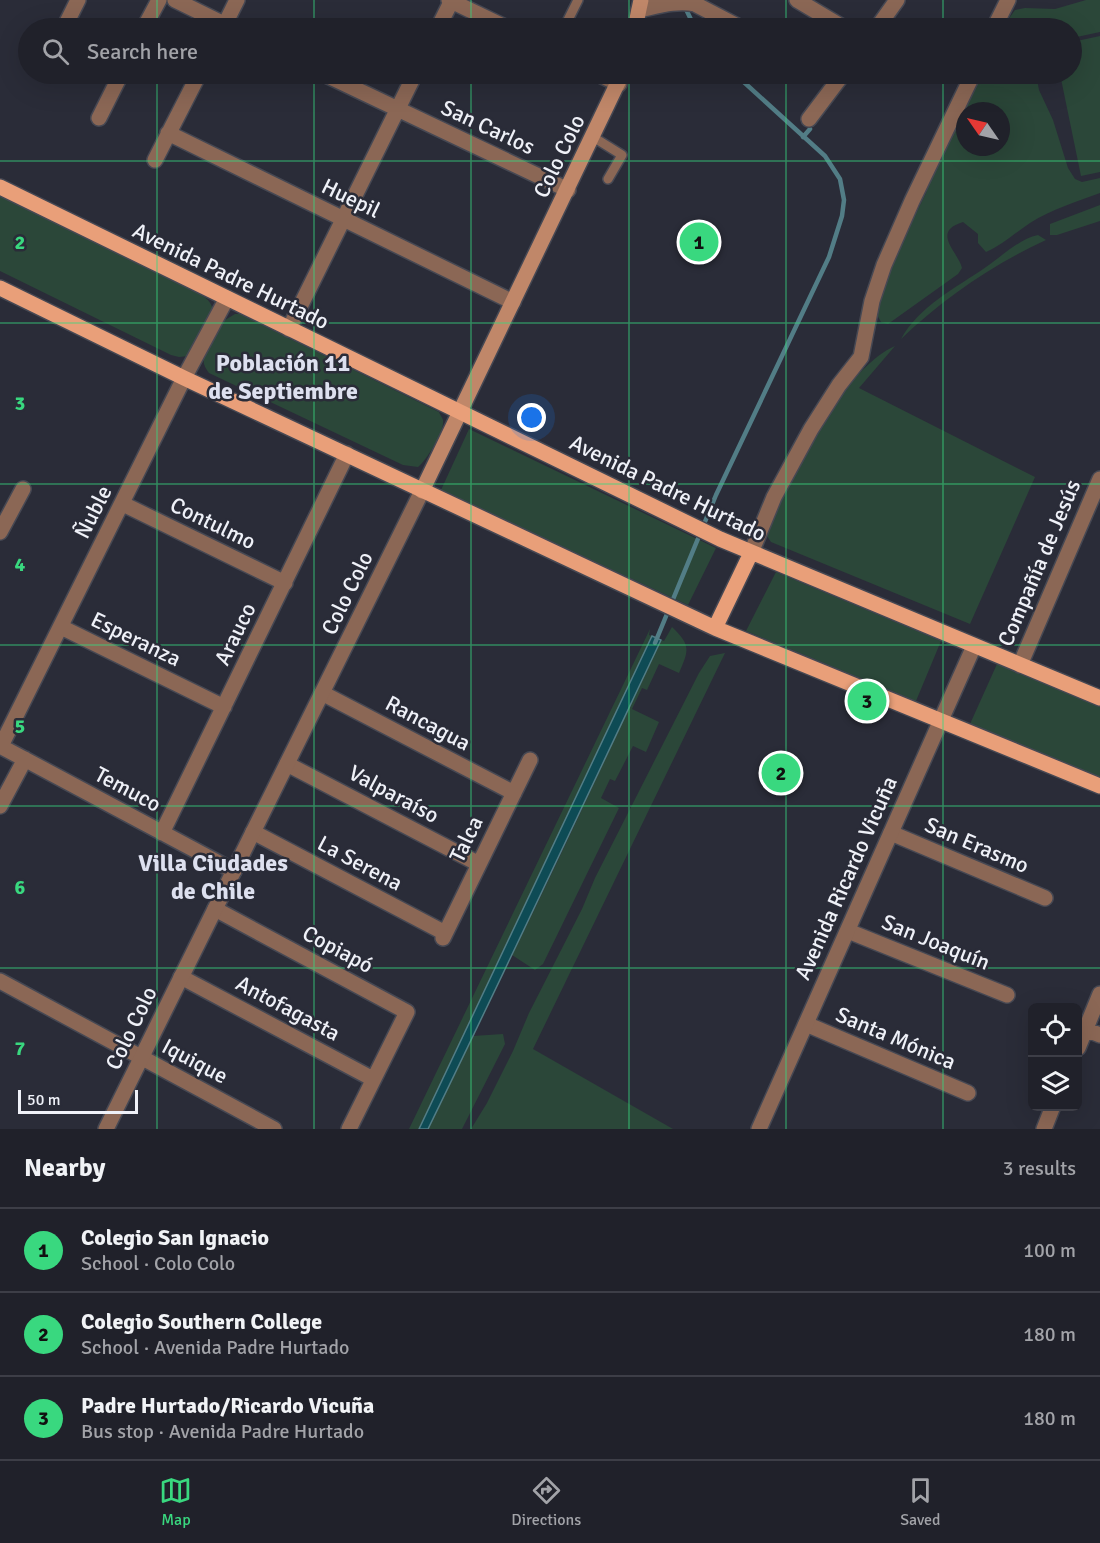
<!DOCTYPE html>
<meta charset="utf-8">
<style>
:root{--surface:#20212a;--page:#282932;--text:#f1f3f6;--muted:#a2a3a8;--line:#3d3e47;--accent:#39d87f}
body{margin:0;font-family:Signika,sans-serif;background:var(--page);color:var(--text)}
.controls{position:absolute;right:18px;bottom:18px;display:grid;overflow:hidden;border-radius:9px;box-shadow:0 6px 24px #0002}
.controls button{width:54px;height:54px;display:grid;place-items:center;padding:0;border:0;border-bottom:2px solid var(--line);background:var(--surface);color:var(--text);font:30px sans-serif}
.compass{position:absolute;left:956px;top:102px;width:54px;height:54px;border-radius:50%;background:var(--surface);box-shadow:0 6px 24px #0002;rotate:304deg}
.scale{position:absolute;left:18px;bottom:15px;width:120px;box-sizing:border-box;padding-left:6px;border:3px solid #eff1f8;border-top:0;font-size:16px;line-height:21px;white-space:nowrap;color:#eff1f8;-webkit-text-stroke:4px #2a2c38;paint-order:stroke}
.you{position:absolute;left:532px;top:418px;width:21px;height:21px;margin:-15px;border:4px solid #fff;border-radius:50%;background:#1a73e8;box-shadow:0 0 0 9px #1a73e833}
.badge{display:grid;place-items:center;width:39px;height:39px;border-radius:50%;background:var(--accent);color:#111;font-size:20px;font-weight:700}
.pin{position:absolute;translate:-50% -50%;border:3px solid #fff;box-shadow:0 2px 6px #0006}
.list{margin:0;padding:0;list-style:none}
h2{display:flex;justify-content:space-between;align-items:center;height:78px;margin:0;padding:0 24px;font-size:26px}
h2 small{font-size:20px;font-weight:400;color:var(--muted)}
.list li{display:grid;grid-template-columns:39px 1fr auto;gap:18px;align-items:center;box-sizing:border-box;height:84px;padding:0 24px;border-top:2px solid var(--line)}
.list b{display:block;font-size:22px;white-space:nowrap}
.list p{margin:0;font-size:20px;white-space:nowrap;color:var(--muted)}
.list em{font-size:20px;font-style:normal;color:var(--muted)}
.icon{flex:none;width:33px;height:33px;fill:none;stroke:currentColor;stroke-width:2;stroke-linecap:round;stroke-linejoin:round}
.map{position:relative;flex:none;width:1100px;height:1129px;overflow:hidden}
.search{position:absolute;background:var(--surface);box-shadow:0 6px 24px #0002;left:18px;right:18px;top:18px;height:66px;display:flex;align-items:center;gap:15px;box-sizing:border-box;padding:0 21px;border-radius:33px;color:var(--muted);font-size:22px}
.sheet{height:330px;background:var(--surface)}
nav{display:flex;justify-content:space-around;align-items:center;box-sizing:border-box;height:84px;border-top:2px solid var(--line);background:var(--surface);font-size:16px;color:var(--muted)}
nav a{display:grid;justify-items:center;gap:3px}
nav .on{color:var(--accent)}
.map>svg:first-child{display:block}
</style>
<div class="map">
<svg width="1100" height="1129" viewBox="0 0 1100 1129">
<rect width="100%" height="100%" fill="#2a2c38"/>
<path fill="#2b4739" fill-rule="evenodd" d="M 1086,0 L 1100,0 L 1100,32 L 1072,38 L 1072,28 L 1002,28 L 1015,10 L 1025,8 L 1055,9 Z
M 1100,36 L 1100,172 L 1081,176 L 1060,74 L 1072,74 L 1072,42 Z
M 982,74 L 1036,74 L 1039,90 L 1053,120 L 1068,168 L 1075,179 L 1082,182 L 1100,178 L 1100,193 C 1076,202 1052,209 1030,223 C 1015,233 1002,245 986,252 L 978,243 L 978,234 L 963,222 C 930,232 959,253 962,268 L 958,274 L 888,324 L 881,322 L 876,313 L 891,264 L 926,193 L 934,168 ZM 965,111 L 1001,111 L 1001,147 L 965,147 Z
M 0,193 L 199,293 C 204,297 210,300 212,307 C 215,318 194,346 188,356 L 179,357 L 171,355 L 0,271 Z
M 1100,205 L 1100,221 L 1057,235 L 1050,235 L 1050,224 Z
M 1038,235 L 1046,240 C 992,265 944,298 901,339 C 919,306 956,288 986,267 C 1002,256 1019,239 1038,235 Z
M 235,314 L 240,314 L 439,412 C 439,413 443,419 443,420 C 445,431 426,461 418,467 L 403,465 L 209,373 C 204,366 202,362 205,354 L 225,320 Z
M 895,346 L 859,388 L 1035,477 L 970,624 L 771,542 L 767,536 C 781,483 844,368 895,346 Z
M 469,429 L 716,548 L 688,605 L 441,490 Z
M 776,572 L 941,641 L 916,701 L 746,631 Z
M 672,627 C 691,645 689,650 679,673 L 659,664 L 647,690 L 642,688 L 632,709 L 659,722 L 646,752 L 633,746 L 615,781 L 610,779 L 601,798 L 619,808 L 543,964 L 535,970 L 512,955 C 564,851 611,745 661,640 L 664,641 Z
M 650,629 L 649,635 L 652,636 L 429,1109 L 419,1129 L 409,1129 Z
M 725,653 L 533,1049 L 673,1129 L 471,1129 L 487,1103 L 513,1051 L 529,1013 L 582,909 L 595,878 L 699,673 L 710,656 Z
M 997,664 L 1100,706 L 1100,777 L 970,724 Z
M 503,1034 L 505,1044 L 462,1129 L 428,1129 L 473,1036 Z"/>
<path fill="#0e4b55" stroke="#527d86" stroke-width="1.5" d="M 652,636 L 661,640 C 584,803 507,967 428,1129 L 419,1129 Z"/>
<g fill="none" stroke-linecap="round" stroke-linejoin="round">
<path stroke="#527d86" stroke-width="4.5" d="M 684,5 L 695,28
M 803,137 L 810,129
M 655,643 L 716,495 L 829,257 L 842,216 L 844,200 L 840,179 L 825,156 L 735,74"/>
<defs>
<path id="service" d="M 564,28 L 578,0
M 593,137 L 622,155 L 608,179"/>
<path id="minor" d="M 175,0 L 232,28
M 449,0 L 507,28
M 797,0 L 844,28
M 639,10 C 658,6 677,0 695,4 L 741,28
M 64,28 L 78,0
M 144,28 L 159,0
M 223,28 L 237,0
M 438,28 L 452,0
M 877,28 L 897,0
M 994,28 L 1008,0
M 324,74 L 568,190
M 598,74 L 619,84
M 99,118 L 121,74
M 809,119 L 843,74
M 168,133 L 513,302
M 155,160 L 199,74
M 289,329 L 415,74
M 123,504 L 285,583
M 0,532 L 23,489
M 751,553 L 774,497 L 811,429 L 839,385 L 861,357 L 872,301 L 884,265 L 912,201 L 973,74
M 61,627 L 224,707
M 1020,665 L 1100,479
M 322,693 L 514,793
M 0,746 L 234,871
M 1,746 L 184,378 L 227,298
M 287,764 L 479,864
M 0,806 L 25,759
M 253,832 L 445,933
M 162,833 L 347,454
M 891,833 L 1045,898
M 215,909 L 407,1012 L 349,1129
M 848,931 L 1007,995
M 443,938 L 530,760
M 181,977 L 373,1079
M 0,981 L 274,1129
M 806,1024 L 968,1093
M 1085,1029 L 1100,1035
M 1078,1048 L 1100,994
M 1044,1129 L 1053,1106"/>
<path id="tertiary" d="M 106,1129 L 422,491
M 759,1129 L 974,646"/>
<path id="secondary" d="M 635,28 L 641,0
M 422,491 L 622,74"/>
<path id="primary" d="M 0,187 L 720,539 L 1100,698
M 0,288 L 184,378 L 715,628 L 1100,786
M 715,628 L 751,553"/>
</defs>
<use href="#service" stroke="#464853" stroke-width="12"/>
<use href="#minor" stroke="#464853" stroke-width="18"/>
<use href="#tertiary" stroke="#464853" stroke-width="18"/>
<use href="#secondary" stroke="#464853" stroke-width="18"/>
<use href="#primary" stroke="#464853" stroke-width="18"/>
<use href="#service" stroke="#8b6755" stroke-width="9"/>
<use href="#minor" stroke="#8b6755" stroke-width="15"/>
<use href="#tertiary" stroke="#8b6755" stroke-width="15"/>
<use href="#secondary" stroke="#c08769" stroke-width="15"/>
<use href="#primary" stroke="#e99f79" stroke-width="15"/>
</g>
<path fill="none" stroke="#39d87f" stroke-width="1.5" stroke-opacity="0.55" d="M 157,0 L 157,28M 314,0 L 314,28M 471,0 L 471,28M 629,0 L 629,28M 786,0 L 786,28M 943,0 L 943,28M 157,74 L 157,1129M 314,74 L 314,1129M 471,74 L 471,1129M 629,74 L 629,1129M 786,74 L 786,1129M 943,74 L 943,1129M 0,161 L 1100,161M 0,323 L 1100,323M 0,484 L 1100,484M 0,645 L 1100,645M 0,806 L 1100,806M 0,968 L 1100,968"/>
<g text-anchor="middle" dominant-baseline="central" stroke-width="5" stroke-linejoin="round" paint-order="stroke">
<g font-size="22" fill="#eff1f8" stroke="#2a2c38">
<text transform="translate(488 127) rotate(25)">San Carlos</text>
<text transform="translate(559 156) rotate(-64)">Colo Colo</text>
<text transform="translate(351 198) rotate(26)">Huepil</text>
<text transform="translate(231 276) rotate(26)">Avenida Padre Hurtado</text>
<text transform="translate(668 488) rotate(26)">Avenida Padre Hurtado</text>
<text transform="translate(93 512) rotate(-63)">Ñuble</text>
<text transform="translate(213 523) rotate(26)">Contulmo</text>
<text transform="translate(1039 563) rotate(-67)">Compañía de Jesús</text>
<text transform="translate(347 593) rotate(-64)">Colo Colo</text>
<text transform="translate(235 634) rotate(-64)">Arauco</text>
<text transform="translate(136 639) rotate(26)">Esperanza</text>
<text transform="translate(428 723) rotate(28)">Rancagua</text>
<text transform="translate(128 789) rotate(28)">Temuco</text>
<text transform="translate(394 794) rotate(28)">Valparaíso</text>
<text transform="translate(466 839) rotate(-64)">Talca</text>
<text transform="translate(977 845) rotate(23)">San Erasmo</text>
<text transform="translate(360 863) rotate(28)">La Serena</text>
<text transform="translate(846 878) rotate(-66)">Avenida Ricardo Vicuña</text>
<text transform="translate(936 942) rotate(22)">San Joaquín</text>
<text transform="translate(338 949) rotate(28)">Copiapó</text>
<text transform="translate(288 1008) rotate(28)">Antofagasta</text>
<text transform="translate(131 1028) rotate(-64)">Colo Colo</text>
<text transform="translate(896 1038) rotate(23)">Santa Mónica</text>
<text transform="translate(195 1061) rotate(28)">Iquique</text>
</g>
<g font-size="24" font-weight="bold" fill="#dde0ef" stroke="#2a2c38">
<text x="283" y="363">Población 11<tspan x="283" dy="28">de Septiembre</tspan></text>
<text x="213" y="863">Villa Ciudades<tspan x="213" dy="28">de Chile</tspan></text>
</g>
</g>
<g font-size="20" text-anchor="middle" font-weight="bold" fill="#39d87f" stroke="#2a2c38" stroke-width="5" stroke-linejoin="round" paint-order="stroke">
<text x="20" y="249">2</text>
<text x="20" y="410">3</text>
<text x="20" y="571">4</text>
<text x="20" y="733">5</text>
<text x="20" y="894">6</text>
<text x="20" y="1055">7</text>
</g>
</svg>
<div class="controls">
<button><svg class="icon" aria-label="locate" viewBox="0 0 24 24"><circle cx="12" cy="12" r="6"/><path d="M12 2v4M12 18v4M2 12h4M18 12h4"/></svg></button>
<button><svg class="icon" aria-label="layers" viewBox="0 0 24 24"><path d="M12 4l9 5-9 5-9-5zM3 14l9 5 9-5"/></svg></button>
</div>
<svg class="compass" viewBox="-18 -18 36 36"><path d="M0-13l5 13h-10z" fill="#e53935"/><path d="M0 13l5-13h-10z" fill="#a2a3a8"/></svg>
<div class="scale">50 m</div>
<div class="you"></div>
<div class="pin badge" style="left:699px;top:242px">1</div>
<div class="pin badge" style="left:781px;top:773px">2</div>
<div class="pin badge" style="left:867px;top:701px">3</div>
<div class="search"><svg class="icon" aria-label="search" viewBox="0 0 24 24"><circle cx="10" cy="10" r="6"/><path d="M15 15l6 6"/></svg>Search here</div>
</div>
<section class="sheet">
<h2>Nearby<small>3 results</small></h2>
<ul class="list">
<li><span class="badge">1</span><div><b>Colegio San Ignacio</b><p>School · Colo Colo</p></div><em>100 m</em></li>
<li><span class="badge">2</span><div><b>Colegio Southern College</b><p>School · Avenida Padre Hurtado</p></div><em>180 m</em></li>
<li><span class="badge">3</span><div><b>Padre Hurtado/Ricardo Vicuña</b><p>Bus stop · Avenida Padre Hurtado</p></div><em>180 m</em></li>
</ul>
</section>
<nav>
<a class="on"><svg class="icon" aria-label="map" viewBox="0 0 24 24"><path d="M3 6l6-2 6 2 6-2v14l-6 2-6-2-6 2zM9 4v14M15 6v14"/></svg>Map</a>
<a><svg class="icon" aria-label="directions" viewBox="0 0 24 24"><path d="M12 3l9 9-9 9-9-9zM9 14v-3h6M13 9l2 2-2 2"/></svg>Directions</a>
<a><svg class="icon" aria-label="saved" viewBox="0 0 24 24"><path d="M7 4h10v16l-5-4-5 4z"/></svg>Saved</a>
</nav>
